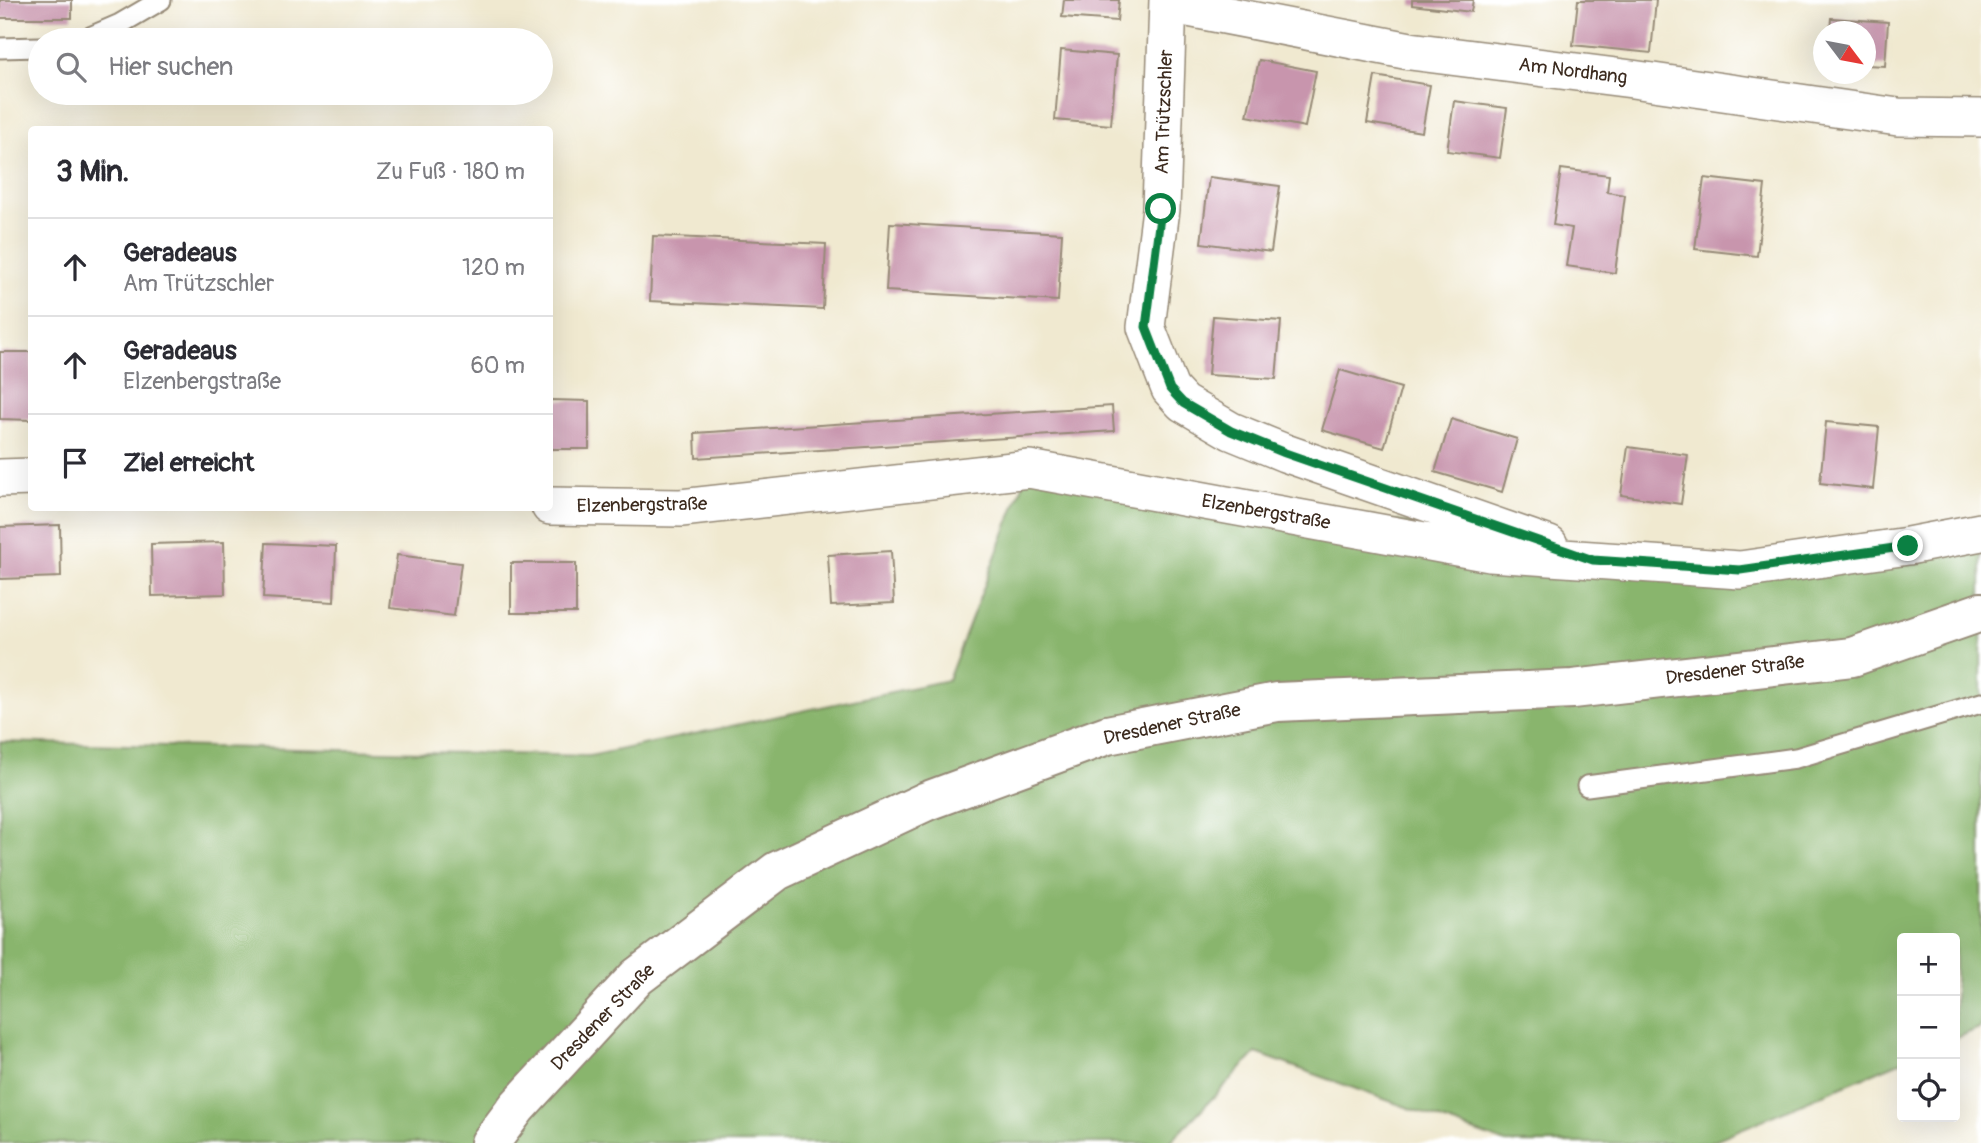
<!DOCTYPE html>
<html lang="de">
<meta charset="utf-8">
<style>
:root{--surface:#fff;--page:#f2f2f3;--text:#2b2b33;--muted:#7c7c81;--line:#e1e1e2}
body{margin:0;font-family:Pangolin,sans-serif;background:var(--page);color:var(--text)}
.controls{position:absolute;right:21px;bottom:21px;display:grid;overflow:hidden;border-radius:7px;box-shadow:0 7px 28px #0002}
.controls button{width:63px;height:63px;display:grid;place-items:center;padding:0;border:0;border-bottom:2px solid var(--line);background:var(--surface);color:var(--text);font:35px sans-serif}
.compass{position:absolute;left:1813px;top:21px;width:63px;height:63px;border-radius:50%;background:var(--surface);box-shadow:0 7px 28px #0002;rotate:122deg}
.stop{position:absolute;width:21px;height:21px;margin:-16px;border:5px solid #0b8043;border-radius:50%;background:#fff}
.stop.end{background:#0b8043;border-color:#fff;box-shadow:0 2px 7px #0008}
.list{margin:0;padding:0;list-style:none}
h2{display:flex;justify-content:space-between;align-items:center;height:91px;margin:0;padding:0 28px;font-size:30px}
h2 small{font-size:23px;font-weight:400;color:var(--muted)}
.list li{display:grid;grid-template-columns:46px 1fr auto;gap:21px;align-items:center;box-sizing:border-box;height:98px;padding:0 28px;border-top:2px solid var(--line)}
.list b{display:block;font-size:26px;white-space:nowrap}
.list p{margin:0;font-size:23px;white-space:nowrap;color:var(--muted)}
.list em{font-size:23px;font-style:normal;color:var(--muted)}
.icon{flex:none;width:38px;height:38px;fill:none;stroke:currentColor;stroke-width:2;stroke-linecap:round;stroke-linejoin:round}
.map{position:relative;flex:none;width:1981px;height:1143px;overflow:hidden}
.search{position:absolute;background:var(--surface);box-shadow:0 7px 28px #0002;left:28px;top:28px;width:525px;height:77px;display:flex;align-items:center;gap:18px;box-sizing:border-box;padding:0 24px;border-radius:38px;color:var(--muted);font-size:26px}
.panel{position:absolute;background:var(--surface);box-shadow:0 7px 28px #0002;left:28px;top:126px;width:525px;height:385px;border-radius:7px}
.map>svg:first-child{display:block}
</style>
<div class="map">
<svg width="1981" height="1143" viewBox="0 0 1981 1143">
<rect width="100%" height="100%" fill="#fff"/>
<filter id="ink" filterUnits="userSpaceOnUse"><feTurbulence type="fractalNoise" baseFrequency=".0143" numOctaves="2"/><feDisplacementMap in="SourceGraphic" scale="14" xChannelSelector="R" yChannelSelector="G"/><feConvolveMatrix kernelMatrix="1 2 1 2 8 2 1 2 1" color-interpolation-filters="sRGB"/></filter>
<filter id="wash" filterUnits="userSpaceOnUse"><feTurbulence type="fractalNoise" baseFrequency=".00686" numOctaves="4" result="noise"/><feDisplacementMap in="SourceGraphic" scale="28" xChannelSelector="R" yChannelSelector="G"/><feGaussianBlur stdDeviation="1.57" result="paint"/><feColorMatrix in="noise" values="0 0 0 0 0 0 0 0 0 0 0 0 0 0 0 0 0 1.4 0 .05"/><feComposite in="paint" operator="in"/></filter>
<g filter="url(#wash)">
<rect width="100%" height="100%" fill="#f0e9d0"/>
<path fill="#89b56d" stroke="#627046" stroke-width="2" d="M 1029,469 L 1740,570 L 1981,532 L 1981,1027 L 1955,1039 L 1955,938 L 1902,938 L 1902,1061 L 1708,1143 L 1506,1143 L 1256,1053 L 1169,1143 L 0,1143 L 0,742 L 590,756 L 948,680 Z"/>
<g id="blocks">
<path fill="#c895ad" d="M 0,0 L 72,0 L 72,18 L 0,18 Z
M 1064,0 L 1119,0 L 1117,21 L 1062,17 Z
M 1412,0 L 1473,0 L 1471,12 L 1412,5 Z
M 1578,0 L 1656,0 L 1651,53 L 1573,45 Z
M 1831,18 L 1888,22 L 1885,66 L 1866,65 L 1866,32 L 1830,32 Z
M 1061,50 L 1117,55 L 1111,125 L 1055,120 Z
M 1259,60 L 1316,71 L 1305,127 L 1247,116 Z
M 1375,76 L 1430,85 L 1422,132 L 1367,123 Z
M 1454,101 L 1507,108 L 1500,158 L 1447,151 Z
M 1561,169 L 1609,175 L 1607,192 L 1625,195 L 1615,273 L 1566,266 L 1572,228 L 1553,225 Z
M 1209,177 L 1280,186 L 1271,252 L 1201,243 Z
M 1704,178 L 1765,185 L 1757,256 L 1695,249 Z
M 890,223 L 1062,233 L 1058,301 L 886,291 Z
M 653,236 L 826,244 L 823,309 L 650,301 Z
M 1213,316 L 1281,321 L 1276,379 L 1208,375 Z
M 0,352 L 32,352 L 32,420 L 0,419 Z
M 1340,370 L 1401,388 L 1384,448 L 1322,430 Z
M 550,400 L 589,401 L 589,449 L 550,449 Z
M 1112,406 L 1114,431 L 696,458 L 695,433 Z
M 1451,419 L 1517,439 L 1502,492 L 1435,472 Z
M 1826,422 L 1879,427 L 1873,489 L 1820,483 Z
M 1628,447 L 1688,455 L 1681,504 L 1621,495 Z
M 60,525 L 61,577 L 0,579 L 0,527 Z
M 224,542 L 225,594 L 152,596 L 151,544 Z
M 266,543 L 336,546 L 334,602 L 263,598 Z
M 891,551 L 894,603 L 831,606 L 828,555 Z
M 397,555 L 461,563 L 454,616 L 390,608 Z
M 511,563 L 576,563 L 576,613 L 511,613 Z"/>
</g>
</g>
<g filter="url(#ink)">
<use href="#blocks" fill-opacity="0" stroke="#968a77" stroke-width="2"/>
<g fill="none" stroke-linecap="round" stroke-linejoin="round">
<defs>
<path id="lane" d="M 83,40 L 120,24 L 161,0
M 0,48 L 40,47
M 1587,786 L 1796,758 L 1981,703"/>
<path id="street" d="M 1168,0 L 1161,209 L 1146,327 L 1170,389 L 1183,403 L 1231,431 L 1285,453 L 1549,545
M 1168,4 L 1410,51 L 1632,79 L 1898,117 L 1981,118
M 0,478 L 32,477
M 550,506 L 681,508 L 1029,469 L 1490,553 L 1740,570 L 1908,546 L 1981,532"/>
<path id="secondary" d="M 490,1143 L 517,1107 L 637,977 L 777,871 L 927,801 L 1107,735 L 1277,702 L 1573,689 L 1852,657 L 1981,612"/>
</defs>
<use href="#lane" stroke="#968a77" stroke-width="23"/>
<use href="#street" stroke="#968a77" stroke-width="40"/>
<use href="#secondary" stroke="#968a77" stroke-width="42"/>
<use href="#lane" stroke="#fff" stroke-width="19"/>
<use href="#street" stroke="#fff" stroke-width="37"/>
<use href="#secondary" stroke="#fff" stroke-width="38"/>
</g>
</g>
<g fill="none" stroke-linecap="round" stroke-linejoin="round" filter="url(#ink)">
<path stroke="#0b8043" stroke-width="9" d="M 1161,209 L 1146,327 L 1170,389 L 1183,403 L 1231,431 L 1285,453 L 1593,560 L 1740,570 L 1908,546"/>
</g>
<g text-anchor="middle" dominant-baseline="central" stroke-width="6" stroke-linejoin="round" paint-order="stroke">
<g font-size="19" fill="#3b2a1e" stroke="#fff">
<text transform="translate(1573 71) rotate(7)">Am Nordhang</text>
<text transform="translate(1164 112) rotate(-88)">Am Trützschler</text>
<text transform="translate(642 505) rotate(-1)">Elzenbergstraße</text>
<text transform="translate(1266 512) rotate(10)">Elzenbergstraße</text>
<text transform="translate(1735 670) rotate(-7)">Dresdener Straße</text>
<text transform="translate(1172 724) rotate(-12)">Dresdener Straße</text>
<text transform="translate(603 1017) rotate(-46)">Dresdener Straße</text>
</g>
</g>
</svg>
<div class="controls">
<button>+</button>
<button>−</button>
<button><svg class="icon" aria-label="locate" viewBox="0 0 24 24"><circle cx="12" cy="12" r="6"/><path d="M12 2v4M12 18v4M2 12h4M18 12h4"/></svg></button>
</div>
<svg class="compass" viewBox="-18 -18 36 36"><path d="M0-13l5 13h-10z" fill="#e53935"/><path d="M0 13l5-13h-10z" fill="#7c7c81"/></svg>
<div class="stop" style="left:1161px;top:209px"></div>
<div class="stop end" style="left:1908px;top:546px"></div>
<div class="search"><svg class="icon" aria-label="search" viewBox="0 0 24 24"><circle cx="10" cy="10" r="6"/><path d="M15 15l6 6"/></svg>Hier suchen</div>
<section class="panel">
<h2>3 Min.<small>Zu Fuß · 180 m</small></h2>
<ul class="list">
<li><svg class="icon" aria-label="ahead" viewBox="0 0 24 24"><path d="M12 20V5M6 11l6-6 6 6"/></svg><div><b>Geradeaus</b><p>Am Trützschler</p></div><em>120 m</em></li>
<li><svg class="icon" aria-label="ahead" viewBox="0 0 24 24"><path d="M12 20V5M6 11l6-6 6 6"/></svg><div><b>Geradeaus</b><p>Elzenbergstraße</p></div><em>60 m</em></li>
<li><svg class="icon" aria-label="arrive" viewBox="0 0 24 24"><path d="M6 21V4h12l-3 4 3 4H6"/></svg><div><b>Ziel erreicht</b></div></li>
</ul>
</section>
</div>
